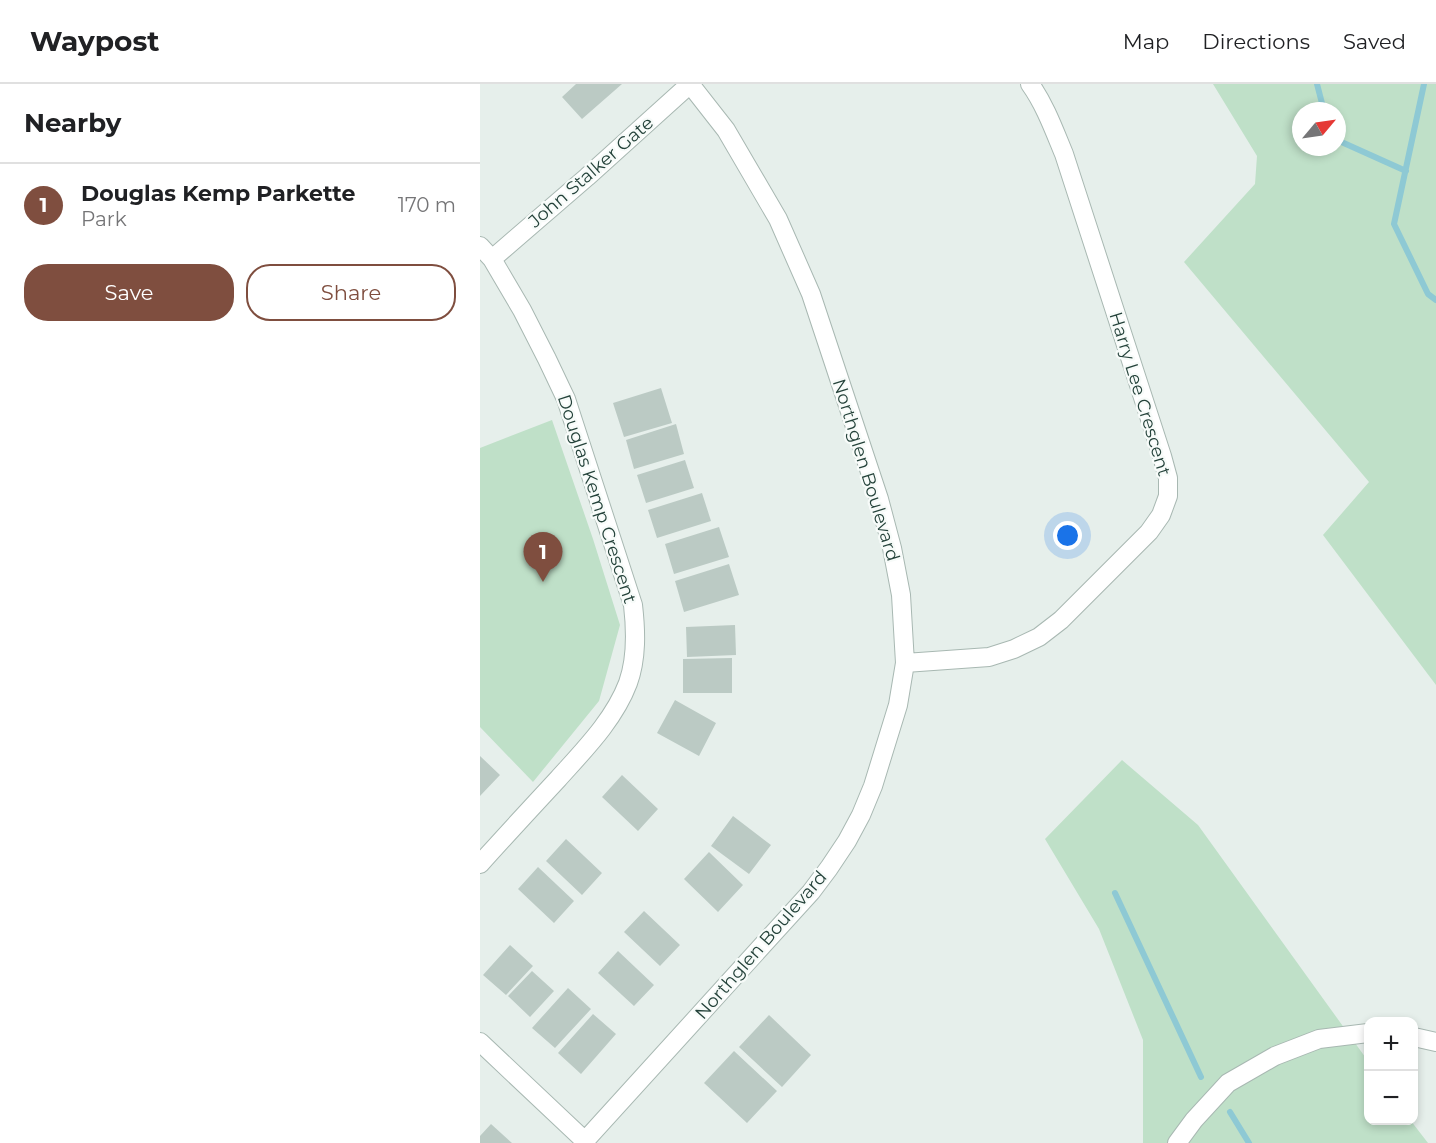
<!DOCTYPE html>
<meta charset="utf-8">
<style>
:root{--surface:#fff;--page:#f2f2f2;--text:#202124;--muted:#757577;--line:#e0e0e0;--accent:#7f4e3f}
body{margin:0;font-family:Montserrat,sans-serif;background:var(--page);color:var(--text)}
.controls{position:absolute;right:18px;bottom:18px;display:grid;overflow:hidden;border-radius:12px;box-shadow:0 3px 9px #0003}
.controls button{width:54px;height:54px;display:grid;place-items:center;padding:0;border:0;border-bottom:2px solid var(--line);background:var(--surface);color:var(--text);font:30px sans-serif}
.compass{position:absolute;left:812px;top:18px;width:54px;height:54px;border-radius:50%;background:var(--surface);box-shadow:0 3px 9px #0003;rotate:61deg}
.you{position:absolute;left:588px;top:452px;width:21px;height:21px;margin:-15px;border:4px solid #fff;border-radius:50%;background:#1a73e8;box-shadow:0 0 0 9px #1a73e833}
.badge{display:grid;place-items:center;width:39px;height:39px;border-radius:50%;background:var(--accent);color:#fff;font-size:20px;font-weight:700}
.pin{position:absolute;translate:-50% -50px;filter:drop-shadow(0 2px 3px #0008)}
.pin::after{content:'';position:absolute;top:32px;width:21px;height:18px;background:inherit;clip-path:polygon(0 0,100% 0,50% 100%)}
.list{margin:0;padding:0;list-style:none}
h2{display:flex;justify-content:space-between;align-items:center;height:78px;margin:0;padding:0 24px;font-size:26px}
h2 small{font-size:20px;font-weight:400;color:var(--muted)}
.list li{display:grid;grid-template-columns:39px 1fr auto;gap:18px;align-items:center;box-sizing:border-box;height:84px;padding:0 24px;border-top:2px solid var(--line)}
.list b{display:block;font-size:22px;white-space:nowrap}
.list p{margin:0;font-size:20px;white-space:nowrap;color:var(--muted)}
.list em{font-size:20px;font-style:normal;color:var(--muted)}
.actions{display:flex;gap:12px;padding:18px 24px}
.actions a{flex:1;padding:14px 0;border:2px solid var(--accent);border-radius:24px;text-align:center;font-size:21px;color:var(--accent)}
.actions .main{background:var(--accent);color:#fff}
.map{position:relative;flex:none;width:956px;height:1059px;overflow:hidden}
header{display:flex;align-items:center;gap:36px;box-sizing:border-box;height:84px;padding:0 30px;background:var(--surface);border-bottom:2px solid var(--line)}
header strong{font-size:28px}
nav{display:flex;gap:33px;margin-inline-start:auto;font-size:21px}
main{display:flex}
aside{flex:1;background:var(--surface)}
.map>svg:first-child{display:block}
</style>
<header>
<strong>Waypost</strong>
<nav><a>Map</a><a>Directions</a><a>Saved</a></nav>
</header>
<main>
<aside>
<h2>Nearby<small></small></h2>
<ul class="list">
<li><span class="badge">1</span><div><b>Douglas Kemp Parkette</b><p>Park</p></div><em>170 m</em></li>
</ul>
<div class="actions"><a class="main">Save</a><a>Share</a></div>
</aside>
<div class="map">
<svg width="956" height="1059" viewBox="0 0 956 1059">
<rect width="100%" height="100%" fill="#e6efeb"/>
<path fill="#bfe0c8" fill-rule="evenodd" d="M 733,0 L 956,0 L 956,601 L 843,451 L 889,398 L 704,178 L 775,100 L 777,72 ZM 821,27 L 857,27 L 857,63 L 821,63 Z
M 72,336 L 113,455 L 140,541 L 119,617 L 53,698 L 0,643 L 0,364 Z
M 642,676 L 718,741 L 888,977 L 888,1036 L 931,1037 L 948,1059 L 663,1059 L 663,956 L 619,845 L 565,755 Z"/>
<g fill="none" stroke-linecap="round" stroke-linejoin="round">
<path stroke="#8ec9d4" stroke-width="6" d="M 837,0 L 844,27
M 944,0 L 914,140 L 948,210 L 956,216
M 857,56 L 926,87
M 635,809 L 721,993
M 750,1028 L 769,1059"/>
</g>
<path fill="#bbcac4" d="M 96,0 L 142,0 L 102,35 L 82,13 Z
M 181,304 L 192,339 L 144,353 L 133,319 Z
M 196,340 L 204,370 L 154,385 L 146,356 Z
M 205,376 L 214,404 L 166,419 L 157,391 Z
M 222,409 L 231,437 L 177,454 L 168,426 Z
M 239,443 L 249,473 L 194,490 L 185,460 Z
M 249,480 L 259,511 L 204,528 L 195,497 Z
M 255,541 L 256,571 L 207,573 L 206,543 Z
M 252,574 L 252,609 L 203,609 L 203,575 Z
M 195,616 L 236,639 L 219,672 L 177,649 Z
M 0,672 L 20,691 L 0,712 Z
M 142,691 L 178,725 L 158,747 L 122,713 Z
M 253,732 L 291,761 L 269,790 L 231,762 Z
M 86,755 L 122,789 L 102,811 L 66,777 Z
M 229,768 L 263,801 L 238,828 L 204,795 Z
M 58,783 L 94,817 L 74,839 L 38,805 Z
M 164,827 L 200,861 L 180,882 L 144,848 Z
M 30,861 L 53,882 L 26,911 L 3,891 Z
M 138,867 L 174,901 L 154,922 L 118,889 Z
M 52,887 L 74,907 L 50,933 L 28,912 Z
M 88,904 L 111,925 L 75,964 L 52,944 Z
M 113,930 L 136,950 L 101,990 L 78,969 Z
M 289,931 L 331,971 L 302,1003 L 259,963 Z
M 254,967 L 297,1007 L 267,1039 L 224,999 Z
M 11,1040 L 32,1059 L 0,1059 L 0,1052 Z"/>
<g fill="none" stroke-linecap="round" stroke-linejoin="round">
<defs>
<path id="street" d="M 0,162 L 12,175 L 42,226 L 67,275 L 86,315 L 153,521 C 156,547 157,574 148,599 C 134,636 104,666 78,695 C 52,723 26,751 0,780
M 12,175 L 107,93 L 210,0
M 425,579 L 509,573 L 534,565 L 559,553 L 581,536 L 669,448 L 681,431 L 688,412 L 688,394 L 682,372 L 584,70 C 574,46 565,21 550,0
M 934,953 L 956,958
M 0,958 L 105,1057
M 103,1059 L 331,808 L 349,784 L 367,757 L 381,731 L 393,702 L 418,621 L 425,579 L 421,511 L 412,464 L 399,415 L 331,210 L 298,135 L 246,46 L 210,0
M 697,1059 L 714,1036 L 748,999 L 795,972 L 839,955 L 888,949"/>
</defs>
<use href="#street" stroke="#a8b8b2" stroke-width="20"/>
<use href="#street" stroke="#fff" stroke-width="18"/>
</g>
<g text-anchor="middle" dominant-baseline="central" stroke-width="4.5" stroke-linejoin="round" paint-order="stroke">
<g font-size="18" fill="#24423a" stroke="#f7fbf9">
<text transform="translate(111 88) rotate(-41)">John Stalker Gate</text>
<text transform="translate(660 310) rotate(73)">Harry Lee Crescent</text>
<text transform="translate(386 386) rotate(73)">Northglen Boulevard</text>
<text transform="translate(117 415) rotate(72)">Douglas Kemp Crescent</text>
<text transform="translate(281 861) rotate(-49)">Northglen Boulevard</text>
</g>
</g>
</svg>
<div class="controls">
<button>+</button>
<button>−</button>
</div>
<svg class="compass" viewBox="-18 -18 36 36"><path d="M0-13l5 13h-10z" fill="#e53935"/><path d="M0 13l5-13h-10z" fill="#757577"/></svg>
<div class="you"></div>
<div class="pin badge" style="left:63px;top:498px">1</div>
</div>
</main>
